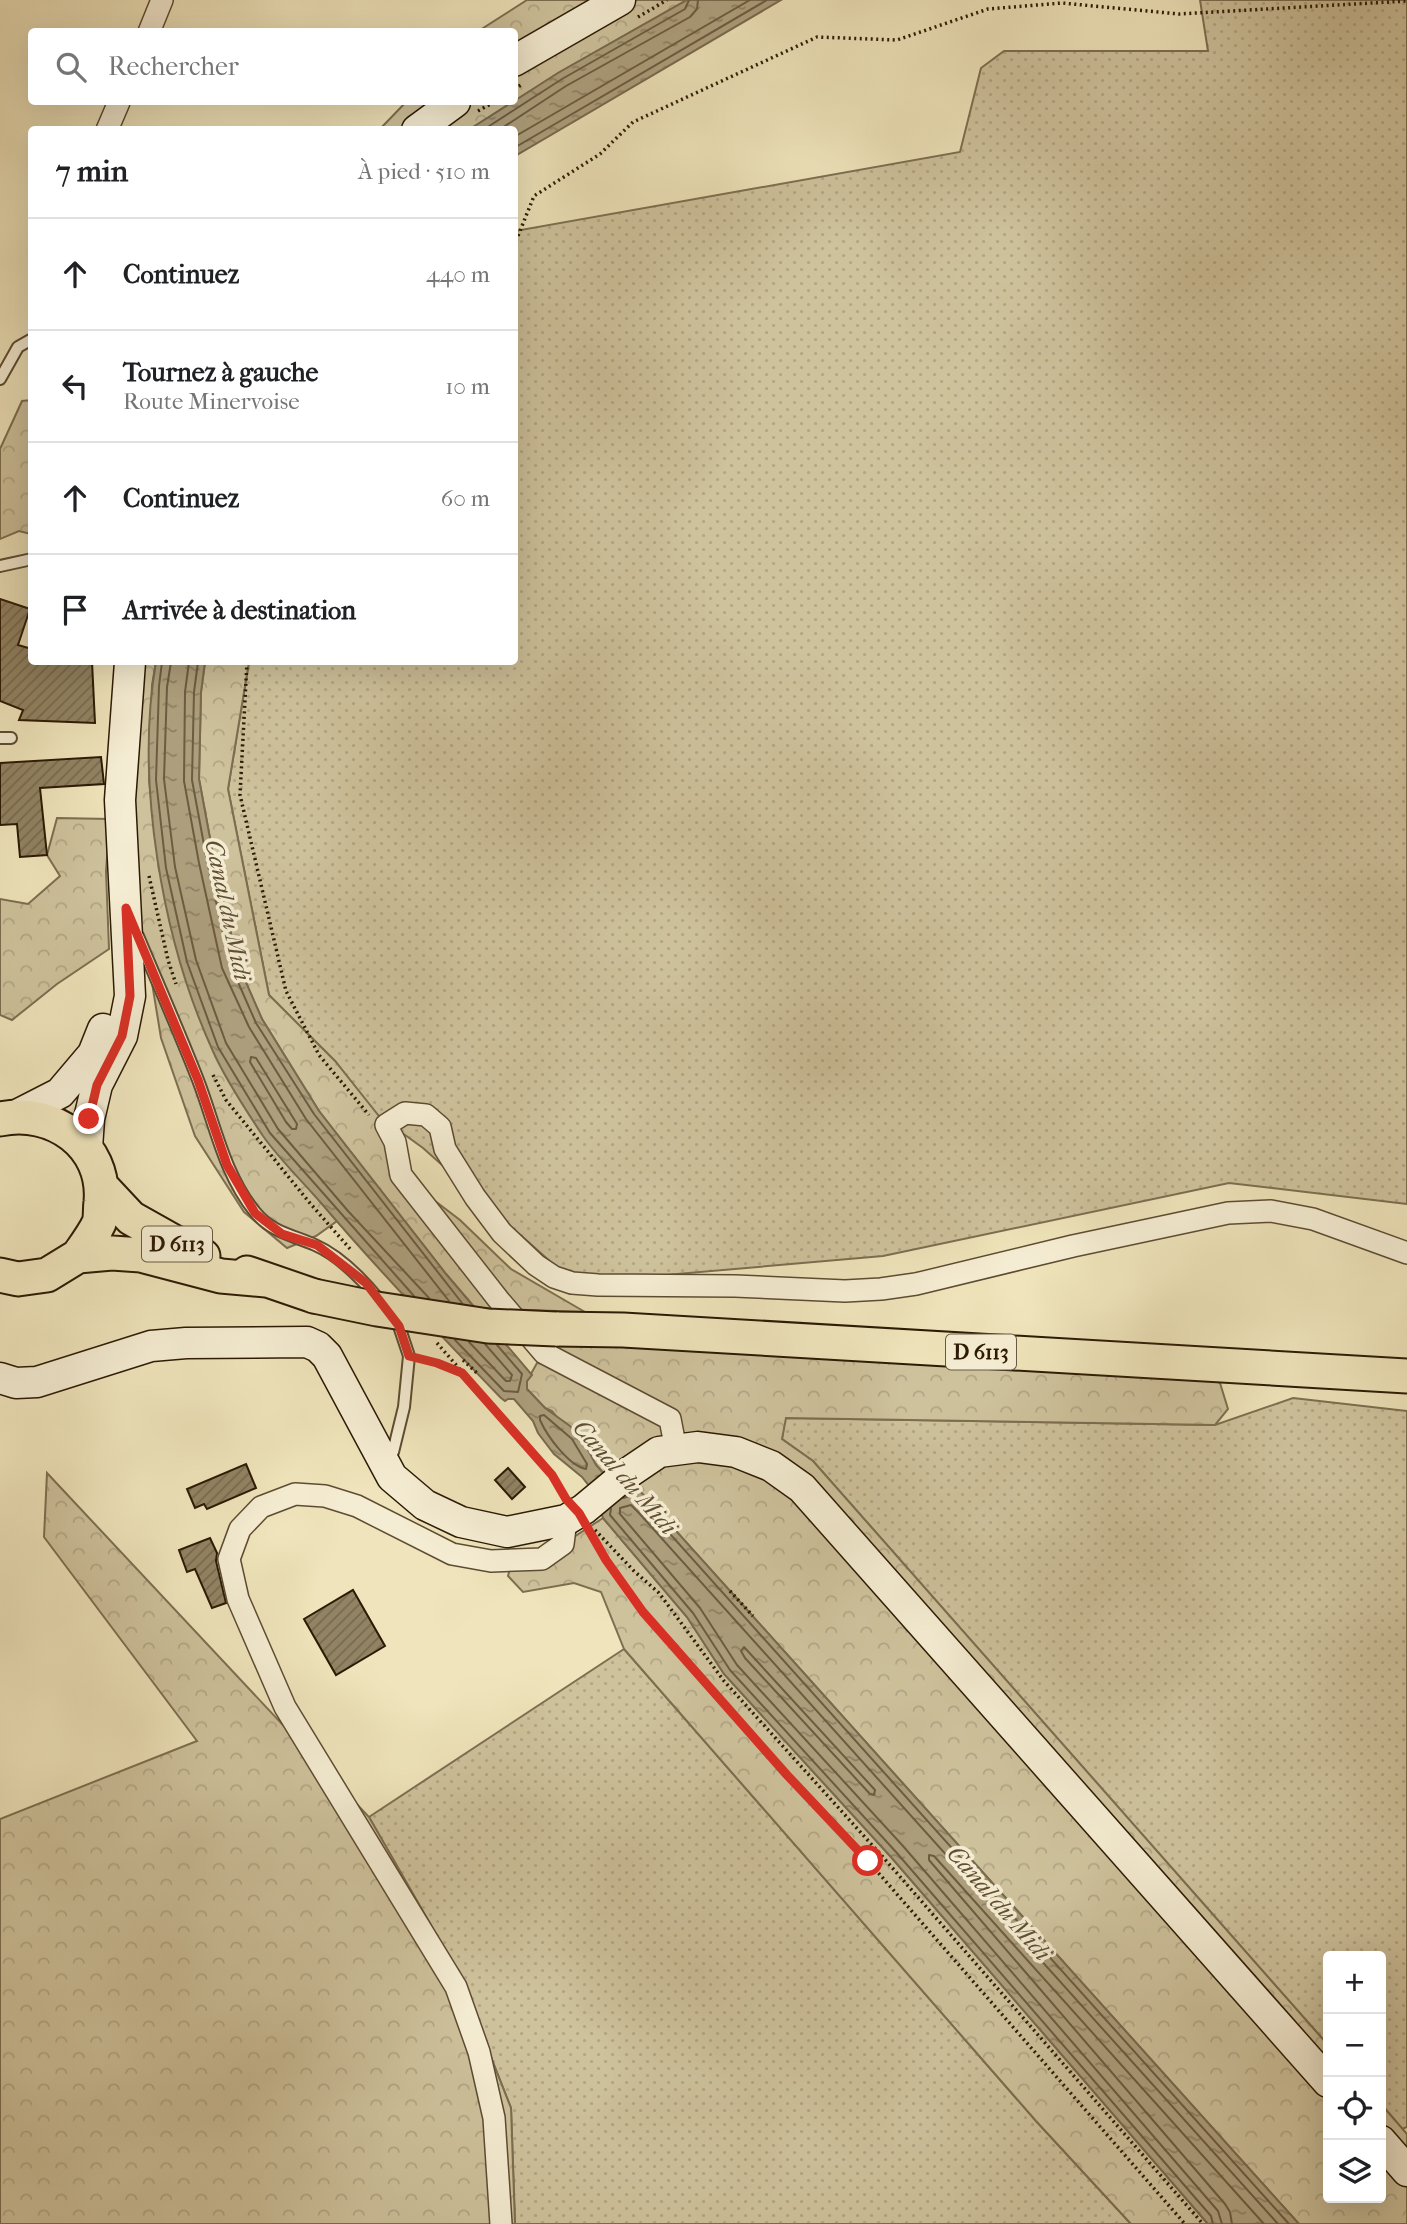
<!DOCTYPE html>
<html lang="fr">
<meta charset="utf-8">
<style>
:root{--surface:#fff;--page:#f2f2f2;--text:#202124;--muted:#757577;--line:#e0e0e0}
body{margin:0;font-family:"IM FELL French Canon",serif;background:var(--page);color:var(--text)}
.controls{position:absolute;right:21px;bottom:21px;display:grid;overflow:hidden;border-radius:7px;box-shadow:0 7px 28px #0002}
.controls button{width:63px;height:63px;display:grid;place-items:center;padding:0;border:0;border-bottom:2px solid var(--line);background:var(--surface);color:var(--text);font:35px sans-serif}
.stop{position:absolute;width:21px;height:21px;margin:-16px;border:5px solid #d93025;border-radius:50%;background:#fff}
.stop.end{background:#d93025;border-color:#fff;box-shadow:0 2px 7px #0008}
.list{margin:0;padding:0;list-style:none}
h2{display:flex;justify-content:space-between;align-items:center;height:91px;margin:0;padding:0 28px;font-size:30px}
h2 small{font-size:23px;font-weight:400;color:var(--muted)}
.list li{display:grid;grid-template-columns:46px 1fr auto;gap:21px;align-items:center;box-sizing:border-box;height:112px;padding:0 28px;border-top:2px solid var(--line)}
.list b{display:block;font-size:26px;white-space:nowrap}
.list p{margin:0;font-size:23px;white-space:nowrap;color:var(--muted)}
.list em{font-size:23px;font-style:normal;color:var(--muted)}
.icon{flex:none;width:38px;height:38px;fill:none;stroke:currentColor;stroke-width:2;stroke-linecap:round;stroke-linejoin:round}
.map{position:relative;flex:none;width:1407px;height:2224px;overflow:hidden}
.search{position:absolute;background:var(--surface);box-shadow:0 7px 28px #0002;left:28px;top:28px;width:490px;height:77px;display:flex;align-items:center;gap:18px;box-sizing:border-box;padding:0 24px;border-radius:7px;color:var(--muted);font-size:26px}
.panel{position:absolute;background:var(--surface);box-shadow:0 7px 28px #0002;left:28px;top:126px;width:490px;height:539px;border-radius:7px}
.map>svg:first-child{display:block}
</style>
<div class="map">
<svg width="1407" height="2224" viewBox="0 0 1407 2224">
<defs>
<pattern id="grass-dots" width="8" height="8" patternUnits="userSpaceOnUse" patternTransform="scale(1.75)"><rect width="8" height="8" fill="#cec29c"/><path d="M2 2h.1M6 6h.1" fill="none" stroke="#b1a685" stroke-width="1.8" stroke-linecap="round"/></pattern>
<pattern id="forest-crowns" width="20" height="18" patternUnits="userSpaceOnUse" patternTransform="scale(1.75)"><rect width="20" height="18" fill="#cec29c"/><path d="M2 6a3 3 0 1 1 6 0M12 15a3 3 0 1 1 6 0" fill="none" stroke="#b1a685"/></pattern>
<pattern id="water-ripples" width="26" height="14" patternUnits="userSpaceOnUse" patternTransform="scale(1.75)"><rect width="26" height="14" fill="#ad9f7d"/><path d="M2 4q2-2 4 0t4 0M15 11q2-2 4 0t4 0" fill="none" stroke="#8d8164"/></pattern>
<pattern id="building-hatch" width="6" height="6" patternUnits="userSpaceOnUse" patternTransform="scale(1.75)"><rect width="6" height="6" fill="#918363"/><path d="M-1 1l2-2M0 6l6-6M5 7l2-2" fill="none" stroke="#776a4f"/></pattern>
</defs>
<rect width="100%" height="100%" fill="#efe4bb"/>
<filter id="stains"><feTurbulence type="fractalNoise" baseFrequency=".00286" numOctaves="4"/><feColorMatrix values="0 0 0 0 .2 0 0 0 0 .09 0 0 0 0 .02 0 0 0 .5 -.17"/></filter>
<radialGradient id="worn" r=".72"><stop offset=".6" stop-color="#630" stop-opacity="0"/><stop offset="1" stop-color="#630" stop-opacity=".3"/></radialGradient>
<path fill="url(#grass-dots)" stroke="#7d6e50" stroke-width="2" d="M 1200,0 L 1407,0 L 1407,1204 L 1229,1183 L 883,1256 L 620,1279 L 562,1272 L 423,1148 L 376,1114 L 335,1061 L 269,995 L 228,789 L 249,662 L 514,662 L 515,231 L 960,152 L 981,68 L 1004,51 L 1208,51 Z
M 1293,1398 L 1407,1411 L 1407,2127 L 1402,2129 L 1381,2104 L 1381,1956 L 1328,1956 L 1328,2045 L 813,1461 L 782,1439 L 785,1418 L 1215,1425 Z
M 624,1649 L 1036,2121 L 1131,2224 L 515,2224 L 511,2108 L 457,1971 L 369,1817 Z"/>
<path fill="url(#forest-crowns)" stroke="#7d6e50" stroke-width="2" d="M 527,0 L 687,0 L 558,73 L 515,101 L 514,32 L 477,32 Z
M 406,102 L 514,102 L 470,129 L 379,130 Z
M 31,400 L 31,534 L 19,531 L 0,539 L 0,449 L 22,401 Z
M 130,662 L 156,662 L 152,685 L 149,780 L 159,870 L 265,1138 L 337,1221 L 316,1236 L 287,1248 L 244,1212 L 195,1136 L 161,1038 L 145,940 L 126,908 Z
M 205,662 L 249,662 L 228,789 L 269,995 L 335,1061 L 386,1125 L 401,1175 L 460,1220 L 511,1269 L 585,1312 L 475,1308 L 446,1274 L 319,1111 L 262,1019 L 239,967 L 215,865 L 199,779 L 201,692 Z
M 57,818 L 110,819 L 106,871 L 109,949 L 57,984 L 12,1020 L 0,1015 L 0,899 L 28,904 L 60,876 L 47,855 Z
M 556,1329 L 1183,1363 L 1220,1383 L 1228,1409 L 1215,1425 L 786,1418 L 782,1439 L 813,1461 L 1328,2045 L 1328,2198 L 1381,2198 L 1381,2104 L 1407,2134 L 1407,2224 L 1299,2224 L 650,1502 L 613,1485 L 552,1411 L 545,1408 L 527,1389 L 527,1381 Z
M 47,1473 L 369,1817 L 457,1971 L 511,2108 L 515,2224 L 0,2224 L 0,1819 L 197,1741 L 44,1537 Z
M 603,1518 L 687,1617 L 724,1674 L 891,1857 L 1208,2224 L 1131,2224 L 1036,2121 L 624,1649 L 601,1592 L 574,1583 L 523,1592 L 508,1576 L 512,1561 L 563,1544 Z"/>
<path fill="url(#water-ripples)" stroke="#796a4d" stroke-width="2" d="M 687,0 L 781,0 L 515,156 L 514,130 L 470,129 L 558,73 Z
M 156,662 L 205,662 L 201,692 L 199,779 L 214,860 L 237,962 L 262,1019 L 319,1111 L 446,1274 L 532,1375 L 527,1381 L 527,1389 L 545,1408 L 570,1426 L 586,1446 L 596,1465 L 620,1492 L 632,1487 L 640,1491 L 650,1502 L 1299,2224 L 1208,2224 L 891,1857 L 724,1674 L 687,1617 L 603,1518 L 601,1513 L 604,1505 L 582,1477 L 554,1454 L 538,1433 L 533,1421 L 514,1399 L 508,1399 L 505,1401 L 501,1398 C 440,1335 379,1271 322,1204 C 303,1182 280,1160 263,1136 C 247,1112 223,1075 212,1049 C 162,939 135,781 156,662 Z"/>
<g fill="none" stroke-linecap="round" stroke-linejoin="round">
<path stroke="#6c5c40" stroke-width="2" d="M 483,130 L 562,79 L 685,9 L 689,0
M 499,130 L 566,86 L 690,17 L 697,9 L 698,0
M 514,137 L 750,0
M 514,148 L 767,0
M 162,662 L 159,686 L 156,780 L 166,868 L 187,962 L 218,1047 L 270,1133 L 414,1296
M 171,662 L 167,687 L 164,779 L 175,867 L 196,960 L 226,1043 L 278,1129 L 348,1211 L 429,1298
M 189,662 L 185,692 L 184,781 L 199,863 L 222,968 L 249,1027 L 306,1119 L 449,1301
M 198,662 L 194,692 L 192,780 L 207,861 L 230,964 L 256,1023 L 314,1114 L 462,1303
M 251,1057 L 256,1058 L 297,1124 L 296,1129 L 292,1129 L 286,1122 L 250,1062 Z
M 455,1340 L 504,1391 L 518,1392 L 522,1374 L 497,1345
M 469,1342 L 506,1381 L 510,1381 L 512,1375 L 485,1344
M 544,1415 L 572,1439 L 587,1464 L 586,1469 C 569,1466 547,1436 540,1420 L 540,1416 Z
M 623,1498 L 633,1495 L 645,1506 L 1289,2224
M 611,1509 L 610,1515 L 693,1613 L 730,1670 L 896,1852 L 1211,2216 L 1213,2224
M 744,1647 L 875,1790 L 874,1795 L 870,1794 L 745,1658 L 741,1651 Z
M 1222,2224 L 1218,2211 L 903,1846 L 737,1665 L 700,1608 L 620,1514 L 620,1508 L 631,1505 L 638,1512 L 1278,2224
M 1232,2224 L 1230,2212 L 1225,2204 L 929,1860 L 929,1855 L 934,1856 L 1264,2224"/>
</g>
<path fill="url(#building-hatch)" stroke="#2c1a04" stroke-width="2" d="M 0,599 L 30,609 L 18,645 L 32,649 L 32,662 L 92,662 L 95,723 L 19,720 L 23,710 L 0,701 Z
M 101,757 L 104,784 L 40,788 L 47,855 L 20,857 L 17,824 L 0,825 L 0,763 Z
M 246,1464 L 256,1488 L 207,1509 L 204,1504 L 195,1508 L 187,1489 Z
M 508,1468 L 525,1487 L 512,1499 L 495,1480 Z
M 210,1538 L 217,1553 L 216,1561 L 226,1603 L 212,1608 L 195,1569 L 187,1572 L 179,1550 Z
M 353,1590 L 385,1646 L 336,1675 L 304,1619 Z"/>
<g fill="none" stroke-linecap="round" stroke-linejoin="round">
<defs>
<path id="lane" d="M 0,379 L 18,347 L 32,339
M 0,566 L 32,559
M 0,738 L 11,738
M 138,936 C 158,984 179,1031 198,1080 C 215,1124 224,1174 255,1212 C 272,1233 293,1235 315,1245 C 340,1256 363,1280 380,1301
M 385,1458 L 393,1452 L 404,1407 L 409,1356 L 399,1326 L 394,1319"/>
<path id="street" d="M 149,32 L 162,0
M 107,130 L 119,102
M 676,1450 L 670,1419 L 544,1353 L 498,1299 L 401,1175 L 395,1142 L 386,1125 L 405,1113 L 426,1115 L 440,1127 L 445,1149 L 475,1197 L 502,1233 L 536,1265 L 554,1277 L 572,1283 L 598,1285 L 735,1286 L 845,1291 L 881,1289 L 916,1284 L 1073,1246 L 1228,1213 L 1271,1211 L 1313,1219 L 1407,1253
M 501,2224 L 494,2118 L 479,2052 L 456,1987 L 285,1707 L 238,1599 L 229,1559 L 240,1529 L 261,1507 L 295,1494 L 325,1496 L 357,1506 L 452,1554 L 491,1561 L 542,1559 L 563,1544 L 566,1520"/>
<path id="secondary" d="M 514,61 L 620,0
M 417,130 L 455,102
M 15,1116 L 60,1093 L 93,1054 L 103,1029
M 87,1148 L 89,1119 L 97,1085 L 122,1036 L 130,996 L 120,800 L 130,662
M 0,1378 L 16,1383 L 37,1382 L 151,1346 L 186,1343 L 307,1342 L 318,1347 L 327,1356 L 392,1477 L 425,1505 L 461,1522 L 507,1532 L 566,1520 L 584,1509 L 625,1475 L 659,1452 L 698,1447 L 736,1452 L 771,1466 L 802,1488 L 1328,2082
M 1381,2141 L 1407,2171"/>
<path id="primary" d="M 0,1119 C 53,1108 106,1145 101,1202 C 100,1208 101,1217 99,1223 C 94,1234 85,1246 78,1256
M 102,1187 L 131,1218 L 188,1250 L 203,1256
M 247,1273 L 314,1296
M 0,1275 L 18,1279 L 47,1275 L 78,1256 L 112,1253 L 141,1255 L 221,1276 L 266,1280
M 556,1329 L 623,1330 L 1407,1376"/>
</defs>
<use href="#lane" stroke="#5d4c32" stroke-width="14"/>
<use href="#street" stroke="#5d4c32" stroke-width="24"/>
<use href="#secondary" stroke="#2c1a04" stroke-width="33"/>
<use href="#primary" stroke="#2c1a04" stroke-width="37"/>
<path stroke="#2c1a04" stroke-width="3.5" stroke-dasharray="2 3.5" stroke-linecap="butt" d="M 638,17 L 667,0
M 514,89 L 523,84
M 478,111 L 494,102
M 514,246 L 534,196 L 600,154 L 633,122 L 817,37 L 897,40 L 988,9 L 1062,3 L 1179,14 L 1407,1
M 247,662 L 240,795 L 286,991 L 319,1055 L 369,1115
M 149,876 L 168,960 L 176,984
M 213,1075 L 226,1100 L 309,1202 L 351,1250
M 437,1343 L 552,1475 L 564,1495
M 421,1359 L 460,1372
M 463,1360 L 478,1374
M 595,1530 L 634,1571 L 659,1593 L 724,1681 L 882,1856 L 1203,2224
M 591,1534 L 606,1560 L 643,1612 L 787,1775 L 868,1861 L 1185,2224
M 730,1591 L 753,1616"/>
<use href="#lane" stroke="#f5edd3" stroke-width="10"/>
<use href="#street" stroke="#f5edd3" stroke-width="21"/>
<use href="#secondary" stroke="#f5edd3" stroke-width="30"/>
<use href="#primary" stroke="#efe4bb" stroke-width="33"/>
<defs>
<path id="primary-bridge" d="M 314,1296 L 377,1309 L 488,1326 L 556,1329"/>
</defs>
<use href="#primary-bridge" stroke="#2c1a04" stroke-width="37" stroke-linecap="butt"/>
<use href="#primary-bridge" stroke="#efe4bb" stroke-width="33"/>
</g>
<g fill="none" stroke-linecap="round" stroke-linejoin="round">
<path stroke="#d93025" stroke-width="9" d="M 89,1119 L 97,1085 L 122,1036 L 130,996 L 126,908 L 198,1080 L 227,1165 L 255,1213 L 282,1234 L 317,1245 L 366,1283 L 399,1326 L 409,1356 L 437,1363 L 462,1373 L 552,1475 L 566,1499 L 579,1513 L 606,1560 L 643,1612 L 787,1775 L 868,1861"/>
</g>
<g text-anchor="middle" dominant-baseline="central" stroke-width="7" stroke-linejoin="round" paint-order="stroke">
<g fill="#f5edd3" stroke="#685942" stroke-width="2">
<rect x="142" y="1226.5" width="70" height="35" rx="5"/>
<rect x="946" y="1334.5" width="70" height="35" rx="5"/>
</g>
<g font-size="21" font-weight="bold" fill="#2c1a04">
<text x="177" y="1244">D 6113</text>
<text x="981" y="1352">D 6113</text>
</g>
<g font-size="24" font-style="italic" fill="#604f34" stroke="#f5edd3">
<text transform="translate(228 910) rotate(78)">Canal du Midi</text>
<text transform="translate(625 1477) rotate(49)">Canal du Midi</text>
<text transform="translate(999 1903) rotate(49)">Canal du Midi</text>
</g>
</g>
<rect width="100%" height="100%" filter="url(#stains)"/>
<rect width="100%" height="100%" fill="url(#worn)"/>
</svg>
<div class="controls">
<button>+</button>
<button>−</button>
<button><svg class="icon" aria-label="locate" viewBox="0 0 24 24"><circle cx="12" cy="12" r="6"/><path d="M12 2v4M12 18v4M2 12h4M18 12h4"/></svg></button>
<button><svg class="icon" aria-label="layers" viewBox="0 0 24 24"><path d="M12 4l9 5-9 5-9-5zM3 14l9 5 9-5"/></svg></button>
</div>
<div class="stop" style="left:868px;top:1861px"></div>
<div class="stop end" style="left:89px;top:1119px"></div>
<div class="search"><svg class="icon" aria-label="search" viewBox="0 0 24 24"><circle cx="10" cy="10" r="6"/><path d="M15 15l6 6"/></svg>Rechercher</div>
<section class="panel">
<h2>7 min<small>À pied · 510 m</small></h2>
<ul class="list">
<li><svg class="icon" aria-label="ahead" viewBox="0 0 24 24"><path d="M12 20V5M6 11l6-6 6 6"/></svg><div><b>Continuez</b></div><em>440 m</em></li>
<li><svg class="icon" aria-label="left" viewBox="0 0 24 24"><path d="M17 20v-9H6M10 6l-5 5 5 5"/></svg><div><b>Tournez à gauche</b><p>Route Minervoise</p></div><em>10 m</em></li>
<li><svg class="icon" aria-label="ahead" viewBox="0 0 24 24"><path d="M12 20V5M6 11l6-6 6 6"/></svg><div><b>Continuez</b></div><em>60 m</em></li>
<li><svg class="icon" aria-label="arrive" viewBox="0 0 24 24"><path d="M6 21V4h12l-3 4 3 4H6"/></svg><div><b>Arrivée à destination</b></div></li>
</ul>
</section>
</div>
